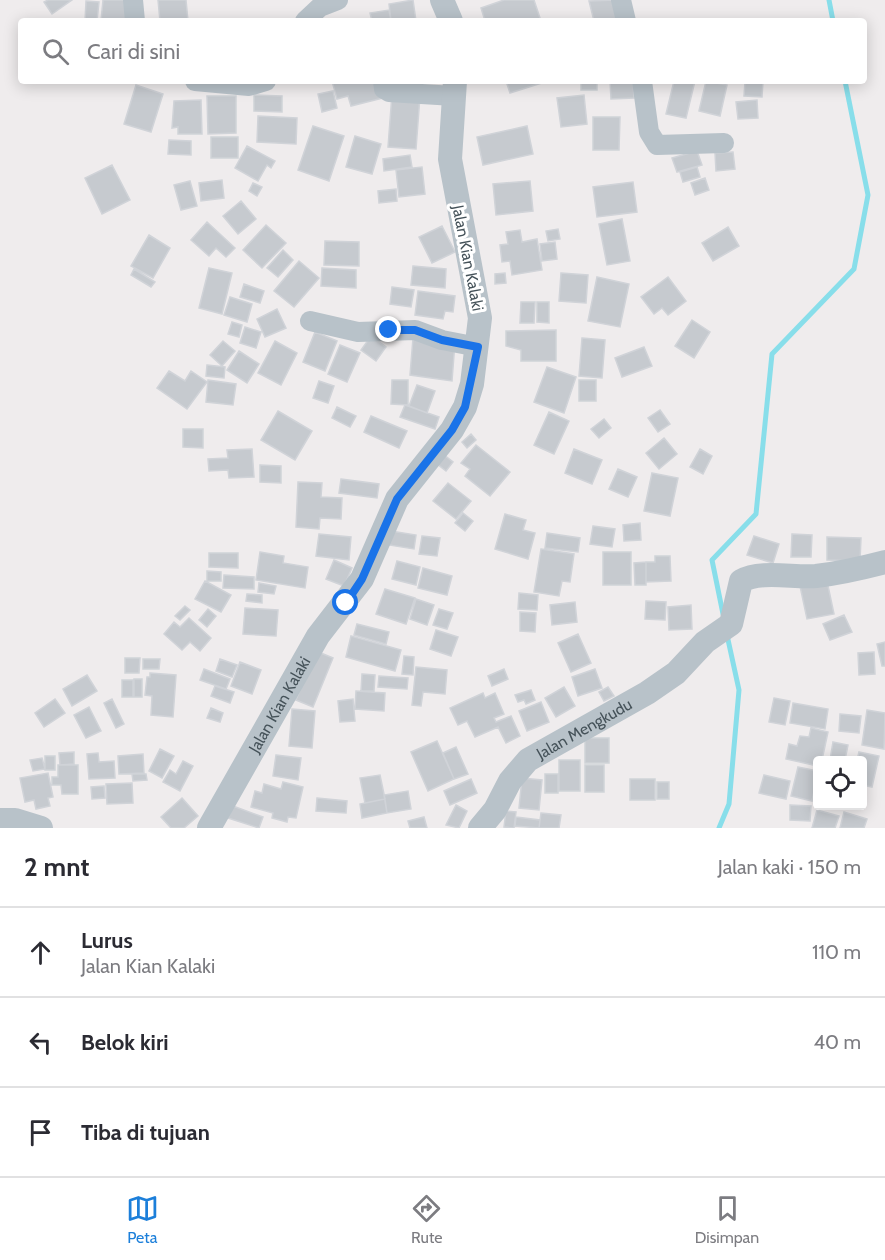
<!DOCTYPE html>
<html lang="id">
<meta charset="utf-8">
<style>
:root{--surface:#fff;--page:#f7f7f7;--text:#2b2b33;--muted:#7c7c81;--line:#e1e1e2;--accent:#1c7fda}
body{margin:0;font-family:Cabin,sans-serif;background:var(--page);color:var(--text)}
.controls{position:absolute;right:18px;bottom:18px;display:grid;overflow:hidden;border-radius:6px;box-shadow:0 3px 15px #0003}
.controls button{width:54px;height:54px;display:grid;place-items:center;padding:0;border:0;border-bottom:2px solid var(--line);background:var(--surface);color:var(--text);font:30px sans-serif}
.stop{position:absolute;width:18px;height:18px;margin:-14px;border:4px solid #1a73e8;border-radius:50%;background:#fff}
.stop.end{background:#1a73e8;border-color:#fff;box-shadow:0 2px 6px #0008}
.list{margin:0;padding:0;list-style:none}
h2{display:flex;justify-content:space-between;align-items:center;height:78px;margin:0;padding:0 24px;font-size:26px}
h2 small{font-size:20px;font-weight:400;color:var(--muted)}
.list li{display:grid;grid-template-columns:39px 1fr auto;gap:18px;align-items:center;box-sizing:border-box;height:90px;padding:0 24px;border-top:2px solid var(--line)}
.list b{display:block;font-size:22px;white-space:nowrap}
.list p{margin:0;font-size:20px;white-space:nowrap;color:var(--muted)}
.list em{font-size:20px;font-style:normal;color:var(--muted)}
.icon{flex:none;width:33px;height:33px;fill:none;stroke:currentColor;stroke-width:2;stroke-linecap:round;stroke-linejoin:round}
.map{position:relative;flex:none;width:885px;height:828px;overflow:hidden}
.search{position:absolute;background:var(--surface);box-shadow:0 3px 15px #0003;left:18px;right:18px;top:18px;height:66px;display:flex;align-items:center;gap:15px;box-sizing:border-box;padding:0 21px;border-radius:6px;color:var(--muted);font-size:22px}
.sheet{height:348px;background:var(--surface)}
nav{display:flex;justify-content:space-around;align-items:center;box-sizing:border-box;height:84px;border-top:2px solid var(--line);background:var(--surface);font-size:16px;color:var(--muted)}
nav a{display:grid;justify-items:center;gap:3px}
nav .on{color:var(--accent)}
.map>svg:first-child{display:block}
</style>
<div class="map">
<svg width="885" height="828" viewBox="0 0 885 828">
<rect width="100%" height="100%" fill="#efeced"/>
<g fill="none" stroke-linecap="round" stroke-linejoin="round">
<path stroke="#88deea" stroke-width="5" d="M 829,0 L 833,21
M 723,614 L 712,560 L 756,514 L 772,354 L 854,269 L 868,195 L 845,81
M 719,828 L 729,804 L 739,690 L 727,635"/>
</g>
<path fill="#c6cacf" stroke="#d0d3d8" stroke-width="1.5" d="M 48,0 L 72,0 L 52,14 L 44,2 Z
M 103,0 L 128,0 L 126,21 L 101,21 Z
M 158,0 L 186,0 L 188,21 L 160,21 Z
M 413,0 L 416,21 L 391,21 L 389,4 Z
M 504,0 L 534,0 L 541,21 L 485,21 L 481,8 Z
M 616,0 L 621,21 L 594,21 L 589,1 Z
M 86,1 L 99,2 L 97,21 L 85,21 Z
M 389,10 L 391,21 L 372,21 L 370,13 Z
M 332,81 L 378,81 L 383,98 L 351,106 L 348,96 L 337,99 Z
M 506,81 L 548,81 L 510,93 Z
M 581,81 L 597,81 L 597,90 L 581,90 Z
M 610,81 L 633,81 L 634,98 L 611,99 Z
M 674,81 L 695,81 L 686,118 L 666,114 Z
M 706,81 L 727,85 L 720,116 L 699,111 Z
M 745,81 L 763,81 L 762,97 L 744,96 Z
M 136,85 L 163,94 L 151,132 L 124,124 Z
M 333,91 L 337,108 L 322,112 L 318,94 Z
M 392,94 L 420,96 L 416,149 L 388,147 Z
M 254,95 L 282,96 L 282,112 L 254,111 Z
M 584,95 L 587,124 L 561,127 L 557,98 Z
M 207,96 L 236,96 L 236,133 L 208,134 Z
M 201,100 L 202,134 L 178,134 L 178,127 L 172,128 L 174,101 Z
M 757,100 L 758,118 L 738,119 L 736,102 Z
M 258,116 L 297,118 L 296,144 L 257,142 Z
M 593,117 L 620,117 L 619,150 L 593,150 Z
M 313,126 L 344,136 L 329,181 L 298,170 Z
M 527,126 L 533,154 L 483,165 L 477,137 Z
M 355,136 L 381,144 L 372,174 L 346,167 Z
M 211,137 L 238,137 L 238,158 L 211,158 Z
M 169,140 L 191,141 L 191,155 L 168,154 Z
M 247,146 L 275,161 L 271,168 L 267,165 L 258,181 L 235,168 Z
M 697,151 L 702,165 L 677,172 L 672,158 Z
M 733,152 L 735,169 L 716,171 L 715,153 Z
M 410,155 L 412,167 L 384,171 L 383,159 Z
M 112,165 L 130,200 L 102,214 L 85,178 Z
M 422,167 L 425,194 L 399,197 L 396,170 Z
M 697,167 L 700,177 L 683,182 L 680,172 Z
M 705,178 L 709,190 L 695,195 L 691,183 Z
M 222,180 L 224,198 L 201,201 L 199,183 Z
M 190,181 L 197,206 L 181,210 L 174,185 Z
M 530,181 L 533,211 L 496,215 L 493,184 Z
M 633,182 L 637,212 L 597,217 L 593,187 Z
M 253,183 L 262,187 L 257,196 L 249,191 Z
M 396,189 L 397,201 L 379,203 L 378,191 Z
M 241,201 L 256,219 L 238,234 L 223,216 Z
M 622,219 L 630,261 L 607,265 L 599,224 Z
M 207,222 L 235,248 L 226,257 L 216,248 L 209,256 L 191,240 Z
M 266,225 L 286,243 L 262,268 L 243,250 Z
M 442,226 L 455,252 L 432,263 L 419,237 Z
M 728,227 L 739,246 L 713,261 L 702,243 Z
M 558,229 L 560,239 L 548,241 L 546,231 Z
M 520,230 L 522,242 L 537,239 L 542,270 L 512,275 L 510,261 L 502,262 L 500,245 L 508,244 L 506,232 Z
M 149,235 L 170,248 L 153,278 L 131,266 Z
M 325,241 L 359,242 L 359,266 L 324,265 Z
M 555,242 L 557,259 L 542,261 L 540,244 Z
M 283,250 L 293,260 L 278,277 L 267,268 Z
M 299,261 L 319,278 L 294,307 L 274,291 Z
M 413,266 L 446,269 L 445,288 L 411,285 Z
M 209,268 L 232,273 L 222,314 L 199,308 Z
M 322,268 L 356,270 L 356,288 L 321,286 Z
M 134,269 L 155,282 L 151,287 L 131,275 Z
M 505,273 L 506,283 L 495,284 L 495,274 Z
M 561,273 L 588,275 L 586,303 L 559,301 Z
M 597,277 L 629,284 L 620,327 L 588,321 Z
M 668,277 L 686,301 L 668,315 L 662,308 L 654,314 L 641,297 Z
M 244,284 L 264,291 L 260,303 L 240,297 Z
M 392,287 L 414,290 L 411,307 L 390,304 Z
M 418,291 L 455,296 L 453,312 L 445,311 L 443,319 L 415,315 Z
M 230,297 L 252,304 L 247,322 L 224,315 Z
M 521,302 L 535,302 L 534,323 L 520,323 Z
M 537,302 L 549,302 L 549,323 L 537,322 Z
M 277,309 L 286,328 L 265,337 L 257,319 Z
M 692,320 L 710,332 L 694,358 L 675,346 Z
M 232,322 L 242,325 L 239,337 L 228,334 Z
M 245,327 L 261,332 L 256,348 L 240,343 Z
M 556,330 L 556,361 L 521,361 L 521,350 L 506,346 L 506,331 Z
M 315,332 L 337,341 L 325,371 L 303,362 Z
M 371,336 L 386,347 L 376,361 L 361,350 Z
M 413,338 L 455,342 L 452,381 L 410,375 Z
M 582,338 L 605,340 L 602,378 L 579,376 Z
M 223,341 L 235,351 L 222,366 L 210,355 Z
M 275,341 L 297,353 L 281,385 L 258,373 Z
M 340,345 L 360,353 L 347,382 L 328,374 Z
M 644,347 L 652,366 L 622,377 L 615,358 Z
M 239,351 L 259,364 L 247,383 L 227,370 Z
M 207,365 L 225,367 L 224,378 L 206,376 Z
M 547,367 L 576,377 L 564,413 L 534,402 Z
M 169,371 L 185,381 L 191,371 L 207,382 L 187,409 L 157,388 Z
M 208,380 L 236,384 L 233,405 L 206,402 Z
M 392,380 L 408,380 L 408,405 L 391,404 Z
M 579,380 L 596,380 L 596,401 L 579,401 Z
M 319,381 L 334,386 L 328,403 L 313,398 Z
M 417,385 L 435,391 L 427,413 L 409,406 Z
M 405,405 L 439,417 L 435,429 L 400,417 Z
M 337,407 L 356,416 L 350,427 L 332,418 Z
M 660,410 L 670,424 L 658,432 L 648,418 Z
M 278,411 L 312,431 L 295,460 L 261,440 Z
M 549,412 L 569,421 L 554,454 L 534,445 Z
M 371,416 L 407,431 L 399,448 L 364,432 Z
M 604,419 L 611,428 L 599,438 L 591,429 Z
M 183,429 L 203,429 L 203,448 L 183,447 Z
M 471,434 L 476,440 L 467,448 L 462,442 Z
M 664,438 L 677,454 L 659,469 L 646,453 Z
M 476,445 L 510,472 L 490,496 L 465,476 L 470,469 L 461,463 Z
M 252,449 L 254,477 L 229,478 L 228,470 L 209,471 L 208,459 L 228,458 L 227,450 Z
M 574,449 L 602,460 L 592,484 L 565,473 Z
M 700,449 L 712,456 L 703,474 L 690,467 Z
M 439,451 L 453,462 L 446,471 L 432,460 Z
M 260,465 L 281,466 L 281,483 L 260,482 Z
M 618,469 L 637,477 L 628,497 L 609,489 Z
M 652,473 L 678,478 L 670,516 L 644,511 Z
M 341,479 L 379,484 L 377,498 L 339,493 Z
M 298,482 L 322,483 L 321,497 L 342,498 L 341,519 L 320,518 L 319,529 L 296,527 Z
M 448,483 L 471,501 L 456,519 L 433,501 Z
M 463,513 L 473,521 L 465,531 L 455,523 Z
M 505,514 L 526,520 L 523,530 L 535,533 L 528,559 L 495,549 Z
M 640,523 L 641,540 L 624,541 L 623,525 Z
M 593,526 L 615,529 L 612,547 L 590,544 Z
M 391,531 L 416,535 L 414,549 L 389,545 Z
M 547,533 L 580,538 L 578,552 L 545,548 Z
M 319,534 L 351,537 L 349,560 L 316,556 Z
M 792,534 L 812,535 L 811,557 L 791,557 Z
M 422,536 L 440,538 L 437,556 L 419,554 Z
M 754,536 L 779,544 L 773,563 L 747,555 Z
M 827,537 L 861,538 L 860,561 L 827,560 Z
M 541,549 L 574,554 L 570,582 L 562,581 L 559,596 L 534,592 Z
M 260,552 L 284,556 L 283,563 L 308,567 L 305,588 L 256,580 Z
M 603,552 L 631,552 L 631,585 L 603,585 Z
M 209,553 L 238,553 L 238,568 L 209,567 Z
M 655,556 L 670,556 L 671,581 L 646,582 L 646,562 L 655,562 Z
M 334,560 L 352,568 L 344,586 L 326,579 Z
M 397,561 L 420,567 L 416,585 L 392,579 Z
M 646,562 L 646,585 L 635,585 L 634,563 Z
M 423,568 L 452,576 L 447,595 L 418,588 Z
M 207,571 L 221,572 L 221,581 L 207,581 Z
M 224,575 L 254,577 L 254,589 L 223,588 Z
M 205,581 L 231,595 L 221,612 L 195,599 Z
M 827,581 L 834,614 L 807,619 L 800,586 Z
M 259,583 L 276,586 L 274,594 L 258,592 Z
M 385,589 L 415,598 L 406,624 L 376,614 Z
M 519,593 L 538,595 L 537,610 L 518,609 Z
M 247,594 L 262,595 L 262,603 L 246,601 Z
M 416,599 L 434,605 L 427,625 L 410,619 Z
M 646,601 L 666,602 L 665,620 L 645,619 Z
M 575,602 L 577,622 L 552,625 L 550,605 Z
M 691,605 L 692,629 L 669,630 L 668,607 Z
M 185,606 L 190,610 L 180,620 L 175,616 Z
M 245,608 L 278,610 L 276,636 L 243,634 Z
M 208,609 L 216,616 L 207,627 L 199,620 Z
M 439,609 L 453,613 L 447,629 L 433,625 Z
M 520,612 L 536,613 L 535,632 L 520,631 Z
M 844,615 L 852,632 L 830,640 L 823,624 Z
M 189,618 L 211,638 L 200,651 L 190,642 L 182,650 L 164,634 L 174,622 L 180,627 Z
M 357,624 L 389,632 L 386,644 L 354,635 Z
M 436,630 L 458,637 L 451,656 L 430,649 Z
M 578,634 L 591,663 L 571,672 L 558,643 Z
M 351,636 L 401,650 L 395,671 L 346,657 Z
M 885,642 L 885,666 L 882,666 L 877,644 Z
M 316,651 L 333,658 L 313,707 L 296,700 Z
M 874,652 L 875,674 L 859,675 L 858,653 Z
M 404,656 L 414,657 L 413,675 L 402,674 Z
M 125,658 L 140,658 L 139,673 L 125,673 Z
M 143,659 L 160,659 L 159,669 L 143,669 Z
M 220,659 L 237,665 L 232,677 L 216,671 Z
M 240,662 L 261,670 L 252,694 L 231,686 Z
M 416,667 L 447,670 L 445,694 L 423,692 L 421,706 L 412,705 Z
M 204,669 L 230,679 L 226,689 L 200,680 Z
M 504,669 L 508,679 L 492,686 L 488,676 Z
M 595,669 L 602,688 L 578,696 L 572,677 Z
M 150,673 L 176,675 L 173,717 L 151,715 L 152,696 L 145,695 L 147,677 L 150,677 Z
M 362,674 L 375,675 L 374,691 L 361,691 Z
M 87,675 L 97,691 L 72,706 L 63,689 Z
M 379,676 L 408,678 L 407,689 L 378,687 Z
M 134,679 L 142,679 L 142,697 L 134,697 Z
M 122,680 L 133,680 L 133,697 L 122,697 Z
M 215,686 L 234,692 L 230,703 L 211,696 Z
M 564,687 L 575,706 L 556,717 L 545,698 Z
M 608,687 L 614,696 L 604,701 L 599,692 Z
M 531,690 L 535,700 L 526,704 L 524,700 L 518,702 L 515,695 Z
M 356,691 L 385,693 L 384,711 L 355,709 Z
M 483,693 L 485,698 L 495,693 L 504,714 L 494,718 L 496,722 L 511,716 L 520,736 L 506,743 L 498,727 L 475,737 L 467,721 L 458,725 L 450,708 Z
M 774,698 L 790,701 L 785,725 L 769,722 Z
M 55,699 L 65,713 L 44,727 L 35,713 Z
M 112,699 L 124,724 L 116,728 L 104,703 Z
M 353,699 L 355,721 L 340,722 L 338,701 Z
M 541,702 L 549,722 L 527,731 L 519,711 Z
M 793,703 L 828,709 L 825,729 L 790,723 Z
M 89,707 L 101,731 L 86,738 L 74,715 Z
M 211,708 L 223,713 L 220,722 L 207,718 Z
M 292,709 L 315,711 L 312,748 L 289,746 Z
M 867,710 L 885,713 L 884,749 L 862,745 Z
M 840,714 L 861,716 L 859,733 L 839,731 Z
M 811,728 L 828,732 L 822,760 L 818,760 L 818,766 L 786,759 L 789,744 L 797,746 L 800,736 L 809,737 Z
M 585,738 L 609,738 L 609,763 L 585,763 Z
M 437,741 L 454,779 L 428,791 L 411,752 Z
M 833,742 L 848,745 L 845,760 L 830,760 Z
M 456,747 L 468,774 L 454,779 L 443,753 Z
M 160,749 L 174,756 L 162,778 L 149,771 Z
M 74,752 L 74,764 L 60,765 L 59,753 Z
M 859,752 L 879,756 L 872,787 L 862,785 L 862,760 L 857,760 Z
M 98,753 L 99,762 L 114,761 L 115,778 L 89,779 L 87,754 Z
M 143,754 L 144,773 L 119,774 L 118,756 Z
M 276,755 L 301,758 L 298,780 L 273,776 Z
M 45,756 L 55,756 L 55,770 L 45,770 Z
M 42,758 L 45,769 L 33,771 L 30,760 Z
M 559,760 L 580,760 L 580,791 L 559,791 Z
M 183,761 L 193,766 L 180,791 L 163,782 L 170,770 L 176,774 Z
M 58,765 L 78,765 L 78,794 L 62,794 L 61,785 L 52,785 L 52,777 L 58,777 Z
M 585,765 L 604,765 L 604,792 L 585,792 Z
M 798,767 L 818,771 L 812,801 L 791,796 Z
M 48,773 L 53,797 L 48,798 L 50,806 L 36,809 L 34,800 L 25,802 L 20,778 Z
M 132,774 L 146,774 L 147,780 L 133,781 Z
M 545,774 L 558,774 L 558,793 L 545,793 Z
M 380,775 L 385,799 L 365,803 L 360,778 Z
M 764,775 L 790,781 L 786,799 L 759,793 Z
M 522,778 L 542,780 L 539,810 L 519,808 Z
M 471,779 L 477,793 L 450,805 L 444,791 Z
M 630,779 L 655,779 L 655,800 L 630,800 Z
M 283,782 L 303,787 L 296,818 L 288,817 L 287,822 L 272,818 L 273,813 L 251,807 L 255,791 L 262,793 L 264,784 L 281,789 Z
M 657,782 L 669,782 L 669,799 L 657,799 Z
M 132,783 L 133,803 L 107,804 L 106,784 Z
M 104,786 L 105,798 L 92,799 L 91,787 Z
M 408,791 L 411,809 L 387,813 L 384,795 Z
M 182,798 L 198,816 L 184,828 L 171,828 L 161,817 Z
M 317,798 L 347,801 L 346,813 L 316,811 Z
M 385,799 L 387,813 L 362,818 L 360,804 Z
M 456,805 L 467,811 L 459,828 L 446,825 Z
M 790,805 L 811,806 L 810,821 L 790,820 Z
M 233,806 L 263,817 L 259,828 L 228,818 Z
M 817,810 L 839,816 L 835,828 L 812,828 Z
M 506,811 L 516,812 L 514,828 L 504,827 Z
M 844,812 L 867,819 L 864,828 L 840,828 Z
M 541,813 L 561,815 L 559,828 L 539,828 Z
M 424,817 L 427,828 L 410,828 L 408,821 Z
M 516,817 L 540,820 L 539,828 L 515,826 Z"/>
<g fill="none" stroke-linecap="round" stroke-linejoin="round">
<path stroke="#b8c2c9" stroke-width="20" d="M 133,0 L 135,21
M 621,0 L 626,21
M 305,21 L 320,7 L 338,0
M 195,81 L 249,86 L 266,81
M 383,81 L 384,89 L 389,92 L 454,96
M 642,81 L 649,132 L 657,145 L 724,143
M 310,321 L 358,332 L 415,330 L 442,340 L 478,347"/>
<g stroke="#b8c2c9" stroke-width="24">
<path d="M 442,0 L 451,21"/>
<path d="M 0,820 L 15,820 L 41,828"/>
<path id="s1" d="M 209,828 L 318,636 L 362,579 L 397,499 L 452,430 L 465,407 L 472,384 L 480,318 L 450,159 L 455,81"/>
<path id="s2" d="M 480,828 L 495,810 L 510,781 L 528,760 L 647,693 L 676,673 L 705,642 L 731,624 L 741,581 C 761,570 794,578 816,576 C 840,573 862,568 885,562"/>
</g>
</g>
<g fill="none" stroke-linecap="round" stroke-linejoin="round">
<path stroke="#1a73e8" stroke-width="8" d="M 346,603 L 362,579 L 397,499 L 452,430 L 465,407 L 478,347 L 442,340 L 415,330 L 389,330"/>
</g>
<g text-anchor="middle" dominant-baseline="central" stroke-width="6" stroke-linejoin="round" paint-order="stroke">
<g font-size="16" fill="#455259" stroke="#fff">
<text transform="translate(468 258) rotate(79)">Jalan Kian Kalaki</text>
<text stroke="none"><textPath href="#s1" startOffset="142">Jalan Kian Kalaki</textPath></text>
<text stroke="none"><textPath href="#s2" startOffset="148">Jalan Mengkudu</textPath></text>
</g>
</g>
</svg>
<div class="controls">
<button><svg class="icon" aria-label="locate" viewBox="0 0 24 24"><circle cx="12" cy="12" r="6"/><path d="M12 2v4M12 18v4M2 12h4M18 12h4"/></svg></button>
</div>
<div class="stop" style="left:346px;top:603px"></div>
<div class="stop end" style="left:389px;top:330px"></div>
<div class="search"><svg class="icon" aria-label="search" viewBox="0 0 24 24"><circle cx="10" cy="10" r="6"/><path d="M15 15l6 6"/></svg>Cari di sini</div>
</div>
<section class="sheet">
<h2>2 mnt<small>Jalan kaki · 150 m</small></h2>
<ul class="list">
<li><svg class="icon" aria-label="ahead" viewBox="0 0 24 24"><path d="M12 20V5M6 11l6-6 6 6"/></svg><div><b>Lurus</b><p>Jalan Kian Kalaki</p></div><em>110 m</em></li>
<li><svg class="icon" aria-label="left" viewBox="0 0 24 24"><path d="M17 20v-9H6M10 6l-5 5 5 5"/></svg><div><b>Belok kiri</b></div><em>40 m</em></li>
<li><svg class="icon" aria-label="arrive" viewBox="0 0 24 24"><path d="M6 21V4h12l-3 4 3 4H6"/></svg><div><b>Tiba di tujuan</b></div></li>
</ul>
</section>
<nav>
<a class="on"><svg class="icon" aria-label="map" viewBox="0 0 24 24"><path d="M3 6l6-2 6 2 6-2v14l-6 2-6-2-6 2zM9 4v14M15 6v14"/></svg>Peta</a>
<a><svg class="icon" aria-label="directions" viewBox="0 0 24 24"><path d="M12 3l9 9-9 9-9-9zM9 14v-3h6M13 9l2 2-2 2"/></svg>Rute</a>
<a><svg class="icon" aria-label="saved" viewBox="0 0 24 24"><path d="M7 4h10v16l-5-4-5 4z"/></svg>Disimpan</a>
</nav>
